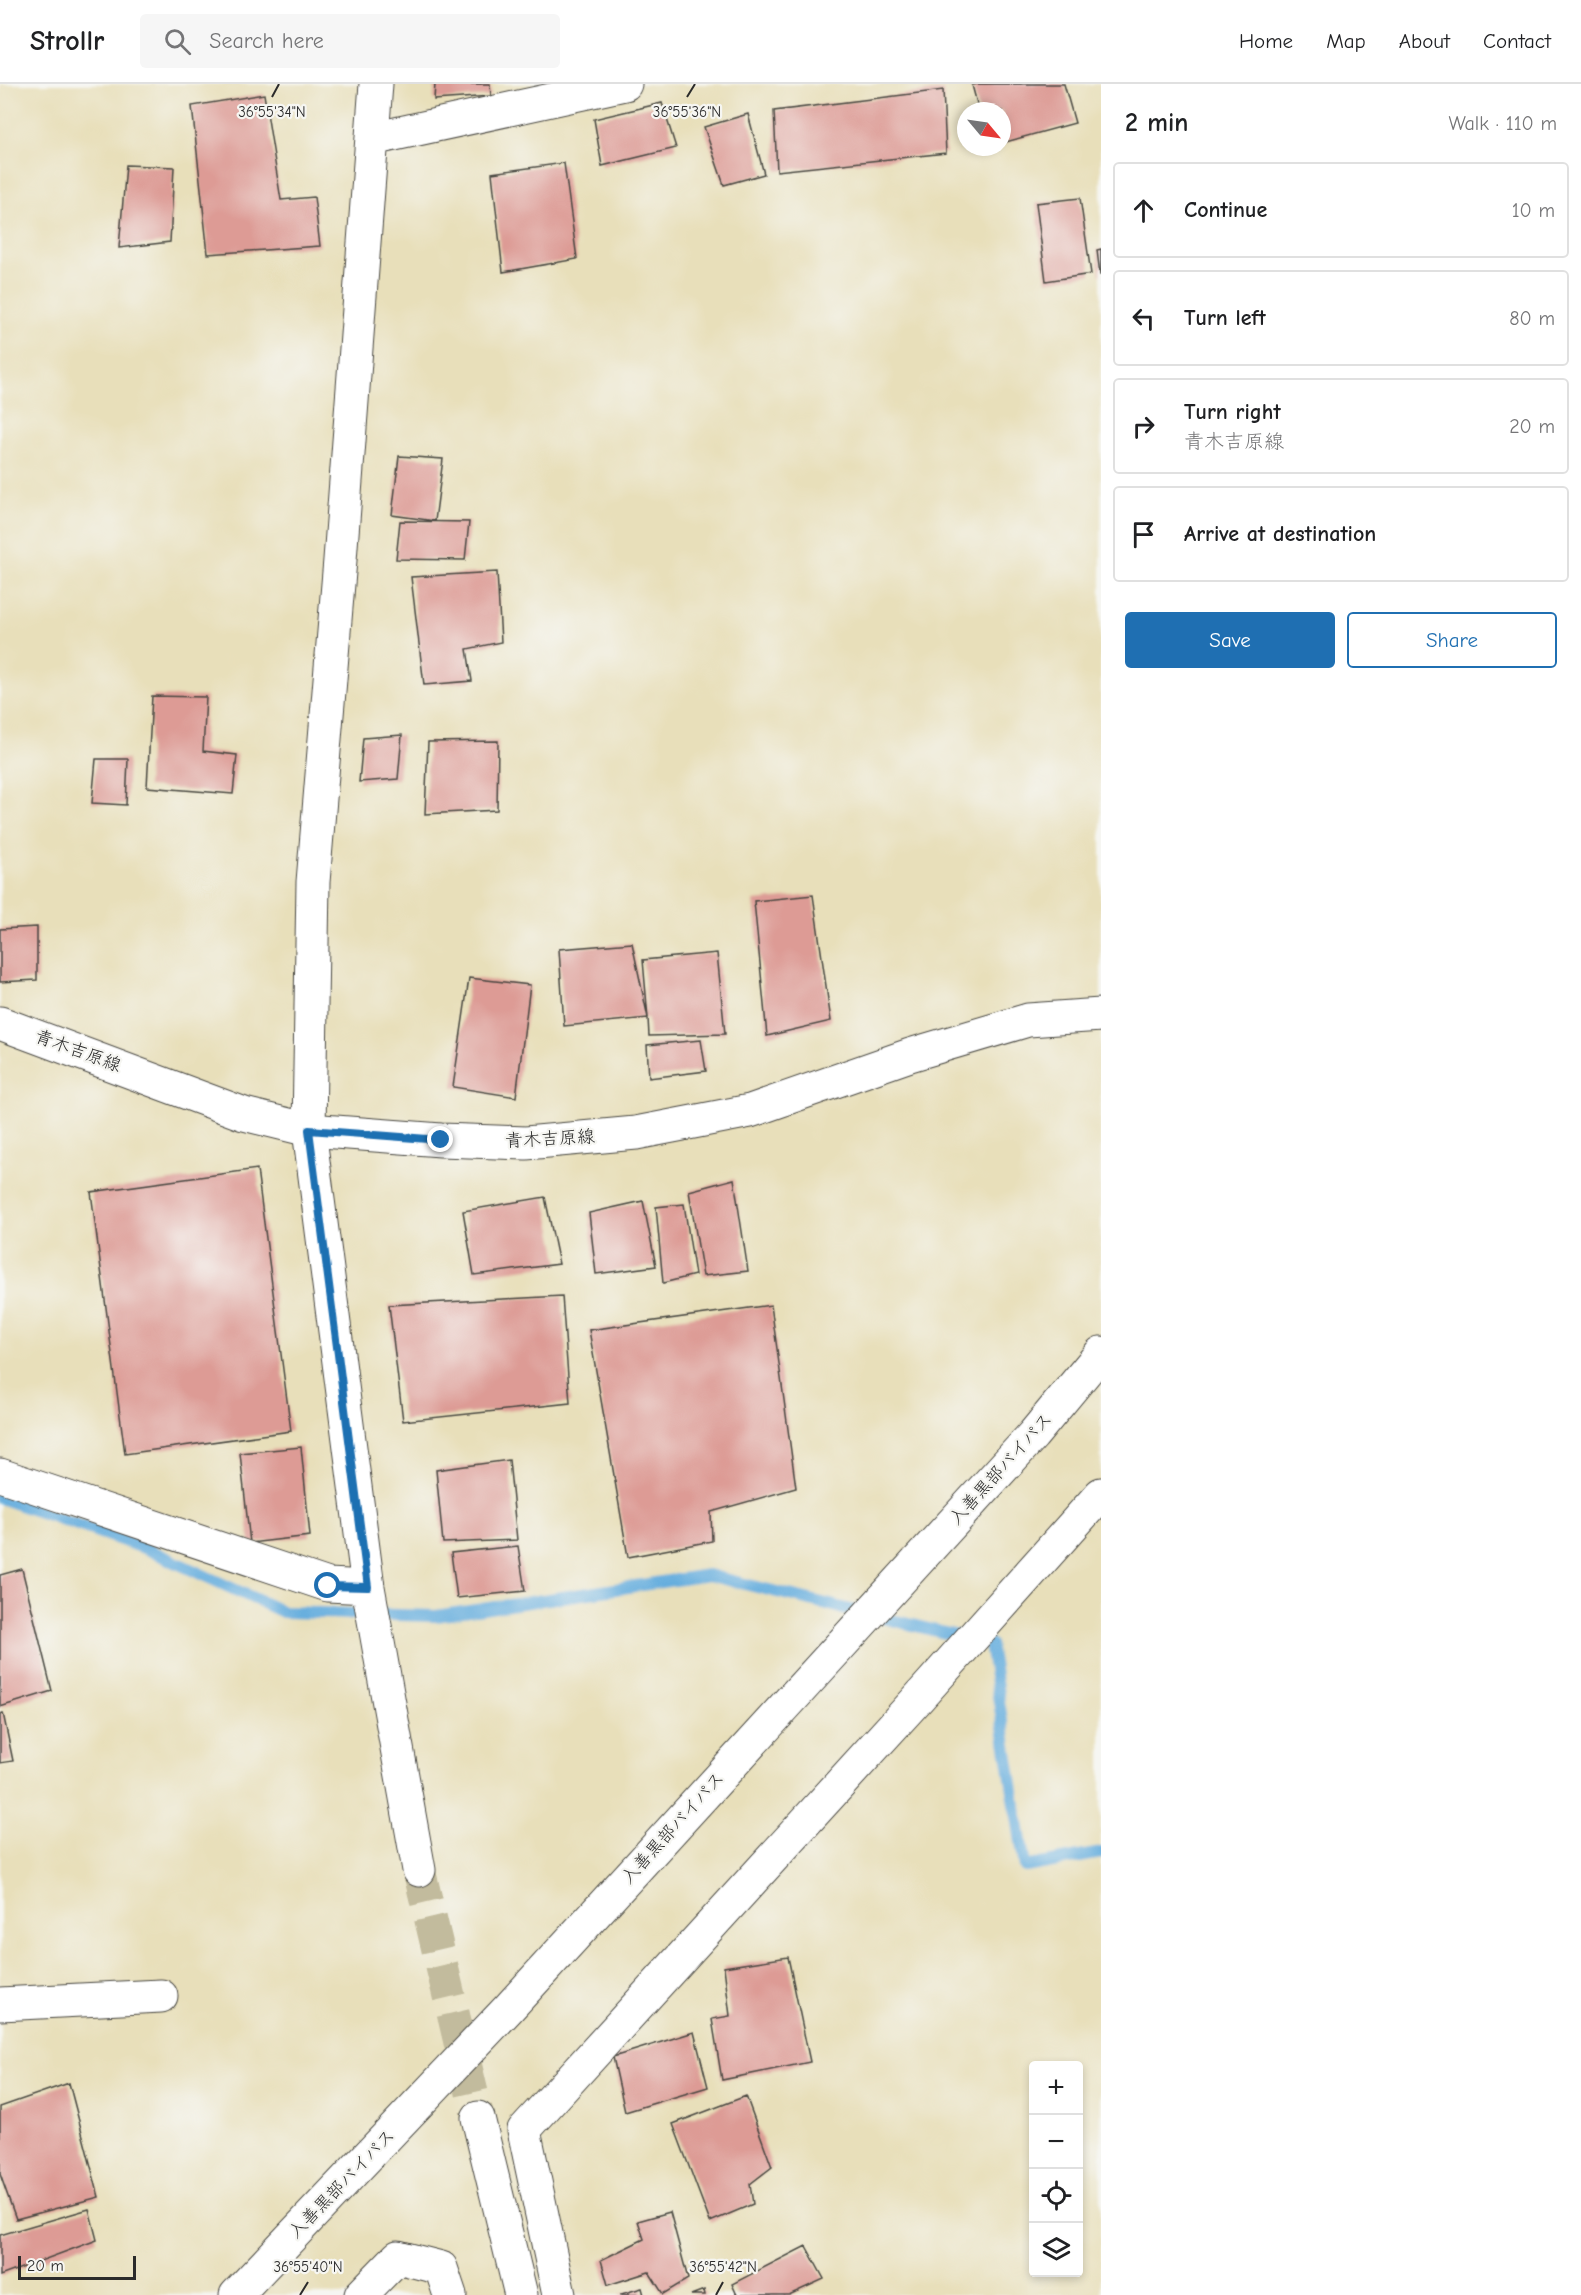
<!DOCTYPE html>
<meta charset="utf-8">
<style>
:root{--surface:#fff;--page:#f6f6f6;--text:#202124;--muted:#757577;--line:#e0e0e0;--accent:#1f6fb2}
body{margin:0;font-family:"Comic Neue","Klee One",sans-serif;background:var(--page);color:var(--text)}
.controls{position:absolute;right:18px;bottom:18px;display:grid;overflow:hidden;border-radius:6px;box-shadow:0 3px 9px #0003}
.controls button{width:54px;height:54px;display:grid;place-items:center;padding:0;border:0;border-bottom:2px solid var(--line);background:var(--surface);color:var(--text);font:30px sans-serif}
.compass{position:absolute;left:957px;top:18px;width:54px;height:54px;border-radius:50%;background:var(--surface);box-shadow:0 3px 9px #0003;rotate:119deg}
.scale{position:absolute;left:18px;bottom:15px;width:118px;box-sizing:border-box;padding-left:6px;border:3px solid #2b2b2b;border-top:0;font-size:16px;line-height:21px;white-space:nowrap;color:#2b2b2b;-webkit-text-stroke:4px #f6f6f2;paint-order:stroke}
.stop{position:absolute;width:18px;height:18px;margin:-14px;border:4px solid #1f6fb2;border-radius:50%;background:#fff}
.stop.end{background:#1f6fb2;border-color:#fff;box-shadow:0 2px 6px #0008}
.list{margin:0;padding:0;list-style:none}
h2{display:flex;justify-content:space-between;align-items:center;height:78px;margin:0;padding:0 24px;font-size:26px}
h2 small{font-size:20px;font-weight:400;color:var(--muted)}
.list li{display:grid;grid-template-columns:39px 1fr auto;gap:18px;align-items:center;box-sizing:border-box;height:96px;margin:0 12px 12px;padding:0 12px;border:2px solid var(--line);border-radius:6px}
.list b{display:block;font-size:22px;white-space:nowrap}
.list p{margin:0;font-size:20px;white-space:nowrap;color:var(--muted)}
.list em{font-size:20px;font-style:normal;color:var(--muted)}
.actions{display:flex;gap:12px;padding:18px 24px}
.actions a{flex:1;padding:14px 0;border:2px solid var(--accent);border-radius:6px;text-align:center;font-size:21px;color:var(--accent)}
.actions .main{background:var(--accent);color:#fff}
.icon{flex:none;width:33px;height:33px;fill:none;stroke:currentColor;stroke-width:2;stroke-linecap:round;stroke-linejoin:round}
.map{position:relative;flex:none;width:1101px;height:2211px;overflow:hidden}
header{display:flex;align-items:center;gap:36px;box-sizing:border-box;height:84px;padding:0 30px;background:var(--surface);border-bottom:2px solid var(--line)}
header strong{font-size:28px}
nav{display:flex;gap:33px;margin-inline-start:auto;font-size:21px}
.search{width:420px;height:54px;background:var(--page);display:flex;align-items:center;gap:15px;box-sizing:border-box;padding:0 21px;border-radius:6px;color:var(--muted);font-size:22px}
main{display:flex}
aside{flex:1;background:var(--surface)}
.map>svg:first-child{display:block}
</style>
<header>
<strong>Strollr</strong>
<div class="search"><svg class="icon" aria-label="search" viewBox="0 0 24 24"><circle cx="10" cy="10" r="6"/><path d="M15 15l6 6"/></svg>Search here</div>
<nav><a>Home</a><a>Map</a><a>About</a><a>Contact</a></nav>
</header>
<main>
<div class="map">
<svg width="1101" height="2211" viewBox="0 0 1101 2211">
<rect width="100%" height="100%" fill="#f6f6f2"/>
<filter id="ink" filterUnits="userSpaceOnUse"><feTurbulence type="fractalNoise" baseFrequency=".0167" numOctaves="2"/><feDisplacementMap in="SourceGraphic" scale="12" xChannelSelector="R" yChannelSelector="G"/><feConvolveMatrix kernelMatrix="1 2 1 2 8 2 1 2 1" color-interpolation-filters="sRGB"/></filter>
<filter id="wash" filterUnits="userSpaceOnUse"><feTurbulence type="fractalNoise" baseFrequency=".008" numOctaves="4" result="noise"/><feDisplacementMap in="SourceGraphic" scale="24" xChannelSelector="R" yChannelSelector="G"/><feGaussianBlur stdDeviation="1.35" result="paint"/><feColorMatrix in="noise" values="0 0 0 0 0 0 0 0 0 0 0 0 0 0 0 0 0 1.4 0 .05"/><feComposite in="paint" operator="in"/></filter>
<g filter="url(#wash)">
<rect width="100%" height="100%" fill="#e8dfba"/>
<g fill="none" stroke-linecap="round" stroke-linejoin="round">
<path stroke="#66aede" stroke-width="12" d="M 0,1414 L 147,1465 L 283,1528 L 436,1532 L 708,1491 L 990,1560 L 1025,1783 L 1101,1769"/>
</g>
<g id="blocks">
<path fill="#dd9b95" d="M 435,0 L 490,0 L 491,12 L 434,16 Z
M 978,0 L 1064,0 L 1075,39 L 1002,59 L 1002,27 L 979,27 L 972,1 Z
M 943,6 L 946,69 L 777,87 L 774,27 Z
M 264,10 L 281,116 L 314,113 L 320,162 L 208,170 L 192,22 Z
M 662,19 L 676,64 L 602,82 L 594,35 Z
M 748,30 L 764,90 L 724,101 L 704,43 Z
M 564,79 L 577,175 L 503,188 L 492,89 Z
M 126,81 L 174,83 L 170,158 L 119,164 Z
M 1080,114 L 1091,190 L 1046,197 L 1036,119 Z
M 1101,165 L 1101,191 L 1100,191 L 1097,166 Z
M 399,372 L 443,375 L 435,437 L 392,431 Z
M 400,437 L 469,438 L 465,476 L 396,475 Z
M 497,488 L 501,558 L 467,565 L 472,597 L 424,601 L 411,493 Z
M 152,612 L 206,613 L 203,667 L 237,671 L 233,710 L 147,703 Z
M 402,651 L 398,695 L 359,698 L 363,654 Z
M 498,657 L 497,726 L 425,730 L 428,658 Z
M 96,675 L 128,675 L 126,721 L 92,719 Z
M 813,811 L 831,937 L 767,952 L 754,817 Z
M 37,843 L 37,896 L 0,898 L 0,845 Z
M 632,859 L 648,934 L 643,876 L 717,869 L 725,950 L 649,952 L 648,934 L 564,942 L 559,865 Z
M 469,894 L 530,901 L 516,1013 L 453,1003 Z
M 701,956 L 706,987 L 649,994 L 647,961 Z
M 257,1085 L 291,1347 L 125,1370 L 91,1108 Z
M 734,1095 L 748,1187 L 703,1192 L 689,1107 Z
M 545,1113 L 559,1180 L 474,1191 L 463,1127 Z
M 643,1117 L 656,1182 L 596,1190 L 589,1129 Z
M 684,1120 L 695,1191 L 663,1199 L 656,1123 Z
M 562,1212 L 570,1319 L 403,1337 L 389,1221 Z
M 771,1221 L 796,1404 L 711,1428 L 712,1457 L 628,1473 L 589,1246 Z
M 301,1363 L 310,1452 L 250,1459 L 240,1369 Z
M 509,1376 L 517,1456 L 443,1459 L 436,1386 Z
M 518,1462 L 525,1507 L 457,1514 L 451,1469 Z
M 22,1485 L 52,1607 L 0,1623 L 0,1491 Z
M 3,1629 L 13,1677 L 0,1679 L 0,1630 Z
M 788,1873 L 810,1978 L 722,1996 L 712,1935 L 730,1932 L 724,1883 Z
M 694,1948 L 708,2003 L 625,2028 L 613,1973 Z
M 69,1999 L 99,2113 L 16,2135 L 0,2090 L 0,2023 Z
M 746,2012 L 772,2083 L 750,2100 L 753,2120 L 710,2138 L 673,2040 Z
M 89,2125 L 97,2156 L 0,2192 L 0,2151 Z
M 670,2128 L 688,2195 L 663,2210 L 649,2188 L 608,2201 L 601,2176 L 644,2155 L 638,2137 Z
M 806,2162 L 824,2195 L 789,2211 L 737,2211 L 732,2200 Z
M 642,2204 L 644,2211 L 621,2211 L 621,2210 Z
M 704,2206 L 705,2211 L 691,2211 Z"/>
</g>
</g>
<g filter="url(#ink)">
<use href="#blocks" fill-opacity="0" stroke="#474640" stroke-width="1.5"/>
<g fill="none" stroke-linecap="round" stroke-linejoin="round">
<path stroke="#c2bb9d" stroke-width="33" stroke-dasharray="33 16" stroke-linecap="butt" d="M 419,1786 L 478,2034"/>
<defs>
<path id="minor" d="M 376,0 L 340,476 L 313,798 L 309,1046 L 368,1503 L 419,1786
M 372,55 L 625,0
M 0,1391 L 328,1501 L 368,1503
M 0,1920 L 161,1912
M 478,2034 L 521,2211
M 361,2211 L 398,2173 L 441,2184 L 450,2211
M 559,2211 L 524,2046 L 914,1619 L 1101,1410"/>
<path id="major" d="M 0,939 L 244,1030 L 309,1046 L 441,1056 L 526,1059 L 636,1049 L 750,1027 L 910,971 L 1028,936 L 1101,931"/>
<path id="highway" d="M 236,2211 L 508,1925 L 1033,1351 L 1101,1269"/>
</defs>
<use href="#minor" stroke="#474640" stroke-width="35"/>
<use href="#major" stroke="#474640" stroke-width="35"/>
<use href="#highway" stroke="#474640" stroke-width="35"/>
<use href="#minor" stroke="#fff" stroke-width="33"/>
<use href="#major" stroke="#fff" stroke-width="33"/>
<use href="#highway" stroke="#fff" stroke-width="33"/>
</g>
</g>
<g fill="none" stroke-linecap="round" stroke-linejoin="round" filter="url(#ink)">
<path stroke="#1f6fb2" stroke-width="8" d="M 328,1502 L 368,1503 L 309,1046 L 441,1056"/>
</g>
<path fill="none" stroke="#2b2b2b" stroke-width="2" d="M 272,13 L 279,0M 687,13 L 695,0M 300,2211 L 308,2198M 716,2211 L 723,2198"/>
<g text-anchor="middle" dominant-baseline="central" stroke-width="4.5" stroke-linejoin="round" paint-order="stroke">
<g font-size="18" fill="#2b2b2b" stroke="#f6f6f2">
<text transform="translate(78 967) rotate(20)">青木吉原線</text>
<text transform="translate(550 1055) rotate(-3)">青木吉原線</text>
<text transform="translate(1001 1385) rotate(-48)">入善黒部バイパス</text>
<text transform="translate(673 1744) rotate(-48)">入善黒部バイパス</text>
<text transform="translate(342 2100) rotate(-46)">入善黒部バイパス</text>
</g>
</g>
<g font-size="15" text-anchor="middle" fill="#2b2b2b" stroke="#f6f6f2" stroke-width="4.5" stroke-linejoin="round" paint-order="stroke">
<text x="272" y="33">36°55'34"N</text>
<text x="687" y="33">36°55'36"N</text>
<text x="308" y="2188">36°55'40"N</text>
<text x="723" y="2188">36°55'42"N</text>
</g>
</svg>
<div class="controls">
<button>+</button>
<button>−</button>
<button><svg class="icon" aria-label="locate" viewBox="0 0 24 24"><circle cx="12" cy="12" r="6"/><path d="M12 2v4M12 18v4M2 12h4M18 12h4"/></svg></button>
<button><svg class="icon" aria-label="layers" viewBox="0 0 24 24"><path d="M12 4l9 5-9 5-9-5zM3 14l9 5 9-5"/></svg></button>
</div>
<svg class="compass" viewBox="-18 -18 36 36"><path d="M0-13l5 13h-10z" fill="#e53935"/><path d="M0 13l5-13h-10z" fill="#757577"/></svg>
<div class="scale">20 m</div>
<div class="stop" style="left:328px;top:1502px"></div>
<div class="stop end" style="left:441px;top:1056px"></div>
</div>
<aside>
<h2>2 min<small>Walk · 110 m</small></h2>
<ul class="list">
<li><svg class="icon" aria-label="ahead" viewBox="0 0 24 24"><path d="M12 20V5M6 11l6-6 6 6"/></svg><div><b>Continue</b></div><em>10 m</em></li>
<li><svg class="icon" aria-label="left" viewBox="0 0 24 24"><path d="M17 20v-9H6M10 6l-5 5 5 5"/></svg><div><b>Turn left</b></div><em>80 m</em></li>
<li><svg class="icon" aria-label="right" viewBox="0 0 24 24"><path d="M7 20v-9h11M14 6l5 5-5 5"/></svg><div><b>Turn right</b><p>青木吉原線</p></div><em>20 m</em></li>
<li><svg class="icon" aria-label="arrive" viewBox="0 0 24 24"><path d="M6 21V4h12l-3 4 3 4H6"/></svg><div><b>Arrive at destination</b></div></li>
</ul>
<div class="actions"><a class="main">Save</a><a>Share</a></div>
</aside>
</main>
